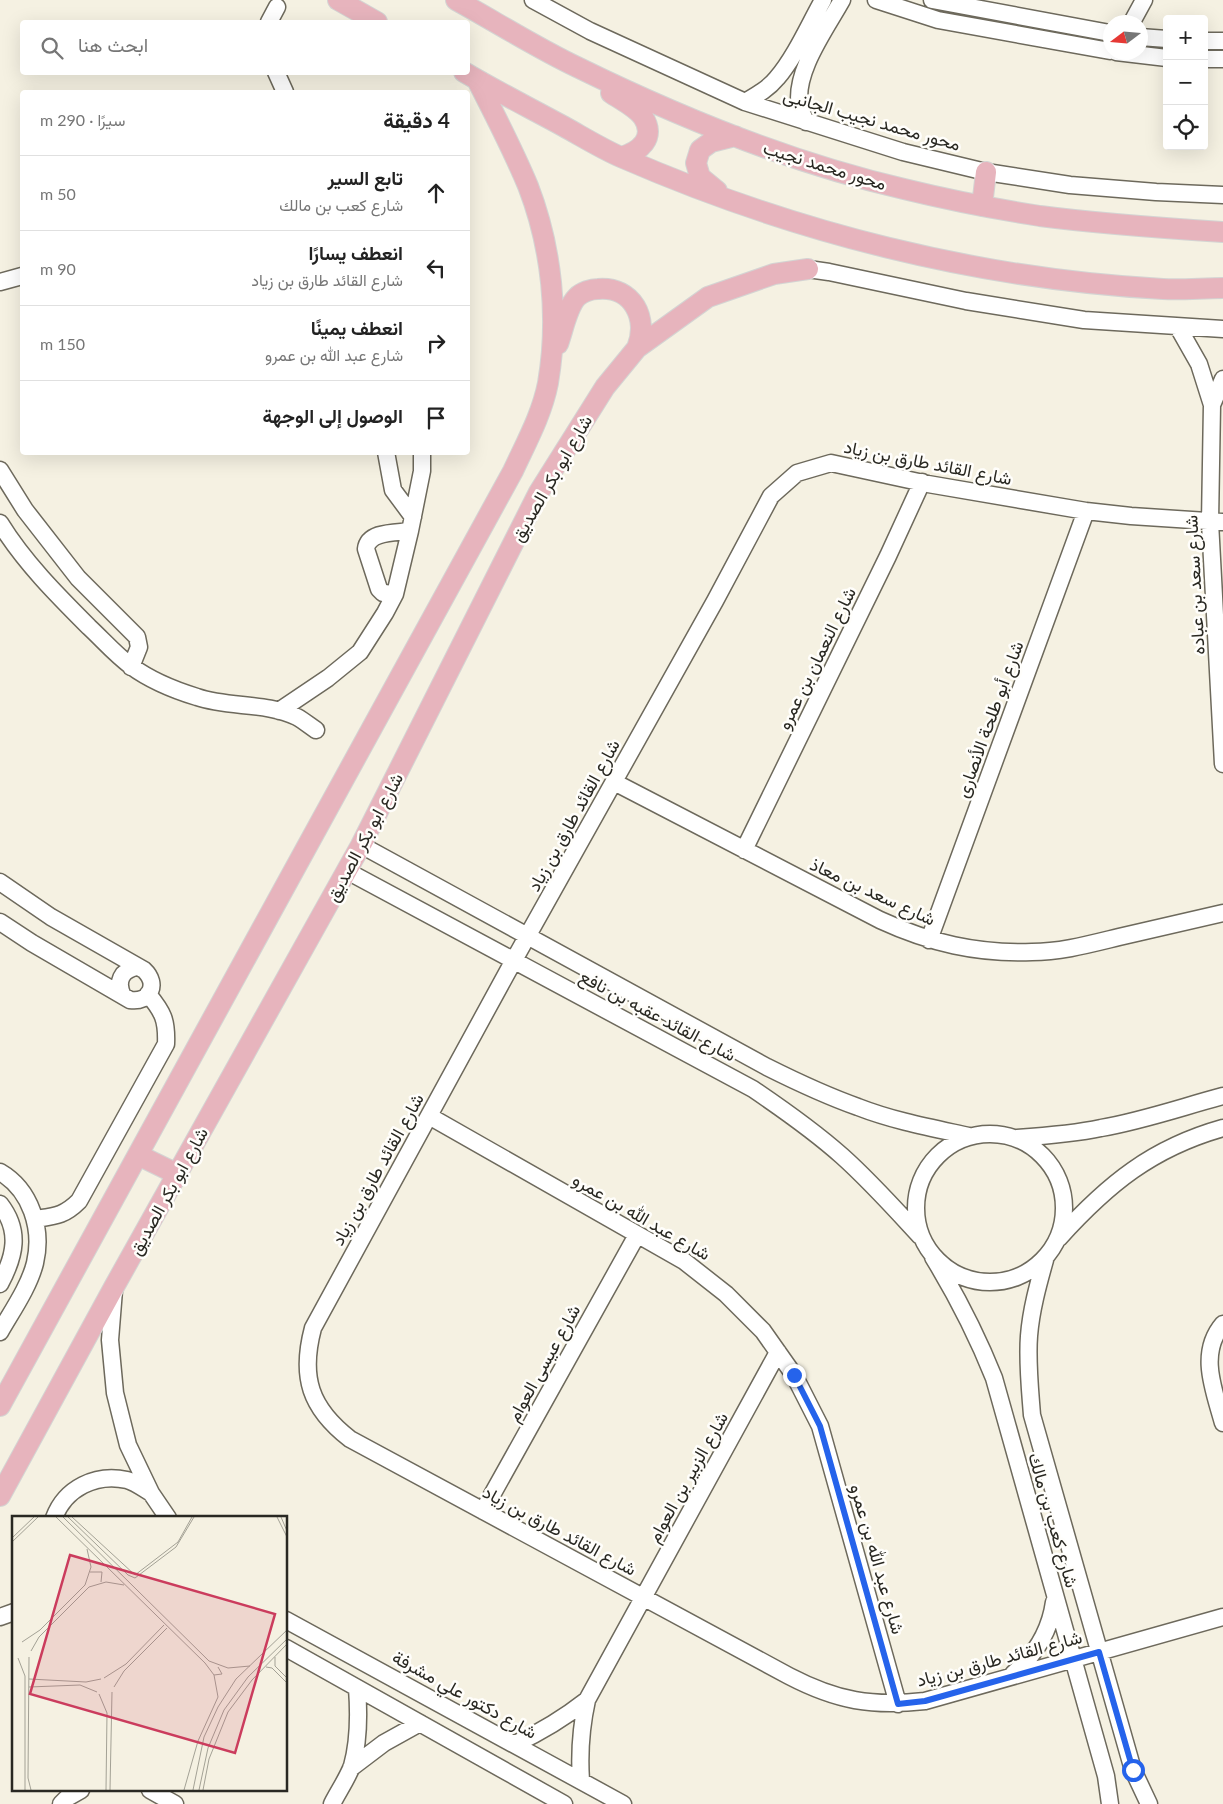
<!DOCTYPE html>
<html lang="ar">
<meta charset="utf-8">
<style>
:root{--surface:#fff;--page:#f2f2f2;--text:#222;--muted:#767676;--line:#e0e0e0}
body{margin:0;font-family:Lato,Vazirmatn,sans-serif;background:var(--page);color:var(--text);direction:rtl}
.controls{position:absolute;right:15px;top:15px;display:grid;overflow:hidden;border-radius:5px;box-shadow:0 5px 20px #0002}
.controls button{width:45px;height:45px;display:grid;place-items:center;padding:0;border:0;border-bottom:1px solid var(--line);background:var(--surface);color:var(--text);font:25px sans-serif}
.compass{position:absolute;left:1103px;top:15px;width:45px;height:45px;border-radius:50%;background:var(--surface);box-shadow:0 5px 20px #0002;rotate:254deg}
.stop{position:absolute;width:15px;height:15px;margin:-11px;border:4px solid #2563eb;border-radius:50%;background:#fff}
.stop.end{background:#2563eb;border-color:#fff;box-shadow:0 1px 5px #0008}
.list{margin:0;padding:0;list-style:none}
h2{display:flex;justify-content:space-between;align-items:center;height:65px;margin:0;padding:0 20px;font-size:21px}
h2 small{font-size:16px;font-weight:400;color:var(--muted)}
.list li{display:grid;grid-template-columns:32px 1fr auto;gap:15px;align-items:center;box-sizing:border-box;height:75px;padding:0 20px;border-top:1px solid var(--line)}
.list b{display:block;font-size:19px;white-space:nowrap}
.list p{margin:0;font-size:16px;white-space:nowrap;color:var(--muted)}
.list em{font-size:16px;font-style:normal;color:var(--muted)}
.icon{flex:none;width:28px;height:28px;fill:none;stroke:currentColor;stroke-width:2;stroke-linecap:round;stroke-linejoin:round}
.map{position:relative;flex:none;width:1223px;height:1804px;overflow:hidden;direction:ltr}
.search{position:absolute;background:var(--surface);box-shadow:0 5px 20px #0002;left:20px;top:20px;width:450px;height:55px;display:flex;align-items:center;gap:12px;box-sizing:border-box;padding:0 18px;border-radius:5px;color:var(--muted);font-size:19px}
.panel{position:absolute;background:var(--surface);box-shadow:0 5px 20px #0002;left:20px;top:90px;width:450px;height:365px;border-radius:5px;direction:rtl}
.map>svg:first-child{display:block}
</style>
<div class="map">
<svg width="1223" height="1804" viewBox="0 0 1223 1804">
<rect width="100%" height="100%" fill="#f5f1e2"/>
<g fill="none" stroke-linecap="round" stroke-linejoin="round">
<defs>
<path id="minor" d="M 533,0 L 590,31 L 745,102 L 903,152 L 986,172 L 1070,185 L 1156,192 L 1223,195
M 876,0 L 938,20 L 1110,51
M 932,0 L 1110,33
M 269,22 L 277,7
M 1132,22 L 1144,0
M 1140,37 L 1167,39
M 1204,41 L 1223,41
M 1116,52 L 1167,58
M 1204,59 L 1223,59
M 276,72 L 285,92
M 745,102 C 757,95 768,89 777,78 C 795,57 809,25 823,0
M 806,122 C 804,117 801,112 800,107 C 793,73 826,29 842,0
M 808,269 L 829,272 L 966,301 L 1084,320 L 1223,329
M 0,282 L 22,276
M 1178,327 L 1199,364 L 1212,405 L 1210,522 L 1223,764
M 1212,405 L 1223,379
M 386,452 L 393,490 L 413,517
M 0,470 L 25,510 L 78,578 L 137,637 L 139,647 L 131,667
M 1223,522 L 1131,516 L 1086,511 L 928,484 L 831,463 L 797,473 L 771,496 L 715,601 L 514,960 L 313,1328 C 300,1377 310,1408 350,1439 L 789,1676 C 837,1701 872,1707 925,1701 L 1223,1617
M 0,523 C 24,562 57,595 89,627 C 103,640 116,655 131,666 C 150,680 174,690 197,697 C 229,708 266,702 297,717 C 304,721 310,726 316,730
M 395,594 L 383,593 L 379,589 L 366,549 C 368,531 396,533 410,531
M 279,711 L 328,678 L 360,652 L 385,613 L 395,594 L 410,531 L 422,471 L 422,452
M 614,782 L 880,920 C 930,943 977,954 1032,952 C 1061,952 1090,944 1119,937 C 1153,929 1188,921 1223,913
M 361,845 L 767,1067 C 797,1082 827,1096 858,1107 C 894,1121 932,1128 969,1136
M 744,850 L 888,556 L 922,482
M 347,871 L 753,1089 C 784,1110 814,1131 842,1156 C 870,1181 895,1209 920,1236
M 0,882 L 51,917 L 144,970 C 159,984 150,1003 130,1000 L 32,943 L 0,922
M 929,940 L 1086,511
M 123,996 C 116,982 121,970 137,967
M 429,1116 L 684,1261 L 726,1294 L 763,1331 L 794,1375 L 820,1426 L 898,1704
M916 1208a74 74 0 1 1 148 0a74 74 0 1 1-148 0Z
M 1017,1138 C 1045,1136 1073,1134 1101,1128 C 1142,1121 1182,1107 1223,1096
M 0,1172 C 31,1190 43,1229 35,1263 C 29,1287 12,1311 0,1332
M 0,1204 C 21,1231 15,1256 0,1284
M 35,1219 C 55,1216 64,1216 79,1201 L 166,1044 C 167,1020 163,1012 148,994
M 1059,1238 C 1108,1184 1152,1148 1223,1128
M 933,1257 C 958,1298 976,1333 994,1378 L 1106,1776 L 1110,1804
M 1045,1260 C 1038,1285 1031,1310 1029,1336 C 1027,1362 1030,1389 1032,1415 L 1133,1770 L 1149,1804
M 114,1290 L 110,1340 L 115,1393 L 128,1445 L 151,1493 L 168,1518
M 1223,1324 C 1198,1353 1214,1390 1223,1423
M 483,1511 L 637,1235
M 54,1518 C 65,1488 96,1473 127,1480 C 135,1482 144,1489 151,1493
M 0,1617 L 14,1612
M 286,1620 L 623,1804
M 286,1648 L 564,1804
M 1013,1674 C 1035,1655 1050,1631 1054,1602
M 515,1744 C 541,1732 564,1718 587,1700
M 351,1768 L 384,1743 L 420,1723
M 581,1781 C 579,1752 581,1727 587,1700 L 778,1352
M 150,1790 L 175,1804
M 61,1804 L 67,1798 L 81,1790
M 332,1804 C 338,1792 347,1779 352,1766 C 359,1741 359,1714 357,1688"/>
<path id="major" d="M 338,0 L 377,22
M 456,0 C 496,22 535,47 577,67 C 681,118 791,163 904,189 C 949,200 995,209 1040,216 C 1101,224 1162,228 1223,232
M 464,72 C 496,91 530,108 563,126 C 583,137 602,149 623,158 C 793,232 977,279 1163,289 C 1183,290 1203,288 1223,288
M 611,93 C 621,100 636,107 643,117 C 657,138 639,152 621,157
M 717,191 L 700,177 L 696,163 L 700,150 L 711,142 L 735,136
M 982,206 L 986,172
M 558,344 C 563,331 567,307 577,297 C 582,292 591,289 598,289 C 633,286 649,319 637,348
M 138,1155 L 177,1174
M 0,1406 L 513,471 C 526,443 542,414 548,383 C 559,318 552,248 528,186 C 513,150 495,115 477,80
M 0,1496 L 114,1287 L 361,845 L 539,492 L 605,387 L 637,348 L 708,297 L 774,274 L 808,269"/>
</defs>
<use href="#minor" stroke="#6d695c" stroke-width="19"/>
<use href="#major" stroke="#d4d4d3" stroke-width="22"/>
<use href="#minor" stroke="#fff" stroke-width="16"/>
<use href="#major" stroke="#e7b4bd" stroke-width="20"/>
</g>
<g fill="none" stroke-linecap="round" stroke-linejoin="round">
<path stroke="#2563eb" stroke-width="6" d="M 794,1375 L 820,1426 L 898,1704 L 925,1701 L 1099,1652 L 1133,1770"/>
</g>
<g text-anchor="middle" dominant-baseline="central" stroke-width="5" stroke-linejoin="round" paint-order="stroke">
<g font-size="18" fill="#292822" stroke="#fffefb">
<text transform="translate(872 119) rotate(16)">محور محمد نجيب الجانبى</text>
<text transform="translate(825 165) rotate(17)">محور محمد نجيب</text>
<text transform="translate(928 462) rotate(11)">شارع القائد طارق بن زياد</text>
<text transform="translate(551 478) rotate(-60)">شارع ابو بكر الصديق</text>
<text transform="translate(1194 585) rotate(-93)">شارع سعد بن عباده</text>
<text transform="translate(816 658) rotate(-64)">شارع النعمان بن عمرو</text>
<text transform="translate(989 719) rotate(-70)">شارع أبو طلحة الأنصارى</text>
<text transform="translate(573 815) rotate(-61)">شارع القائد طارق بن زياد</text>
<text transform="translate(364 837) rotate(-62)">شارع ابو بكر الصديق</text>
<text transform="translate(873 891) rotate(25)">شارع سعد بن معاذ</text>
<text transform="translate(658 1015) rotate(28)">شارع القائد عقبه بن نافع</text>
<text transform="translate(377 1169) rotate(-61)">شارع القائد طارق بن زياد</text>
<text transform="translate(168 1191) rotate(-61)">شارع ابو بكر الصديق</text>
<text transform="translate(642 1216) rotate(30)">شارع عبد الله بن عمرو</text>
<text transform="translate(543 1363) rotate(-61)">شارع عيسى العوام</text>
<text transform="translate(687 1477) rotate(-61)">شارع الزبير بن العوام</text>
<text transform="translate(1054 1520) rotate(74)">شارع كعب بن مالك</text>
<text transform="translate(560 1530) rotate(28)">شارع القائد طارق بن زياد</text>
<text transform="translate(878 1559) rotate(74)">شارع عبد الله بن عمرو</text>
<text transform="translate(999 1658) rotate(-15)">شارع القائد طارق بن زياد</text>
<text transform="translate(465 1694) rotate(29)">شارع دكتور علي مشرفة</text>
</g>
</g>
<g transform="translate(12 1516)">
<rect width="275" height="275" fill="#f5f1e2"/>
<path fill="none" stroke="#a3a195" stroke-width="1" d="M 44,1 L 193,147 L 202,159 L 206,181M 51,1 L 197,145 L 216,152 L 238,150M 56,1 L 116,59 L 123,62 L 164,31 L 182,1M 60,1 L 123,59 L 166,26 L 180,1M 265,1 L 275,21M 269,1 L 275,15M 0,22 L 22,1M 0,26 L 26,1M 78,56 L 90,56 L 89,66M 10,126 L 28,114 L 73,69 L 79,51 L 75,33M 19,135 L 27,121 L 77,71 L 94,66 L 112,69M 17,141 L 16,262 L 19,274M 263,141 L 263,150 L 275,162M 6,142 L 13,160 L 13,274M 254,151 L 260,152 L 275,167M 202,159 L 210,158 L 206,151M 92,162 L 114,148 L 152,109M 17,163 L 74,166 L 89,163M 17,171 L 68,169 L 85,176M 102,171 L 112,155 L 155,112M 87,178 L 95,197 L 94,274M 98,274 L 100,176M 172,274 L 186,225 L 206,181M 181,274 L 192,221 L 206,191 L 224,163 L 275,114M 187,274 L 196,232 L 212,194 L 236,161 L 275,123M 191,274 L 197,243 L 216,196 L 240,164 L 275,128"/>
<path fill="#cb3c5d" fill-opacity="0.15" stroke="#cb3c5d" stroke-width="2.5" d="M 58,39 L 263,98 L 223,237 L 18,178 Z"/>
<rect width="275" height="275" fill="none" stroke="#292822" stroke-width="2.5"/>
</g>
</svg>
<div class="controls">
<button>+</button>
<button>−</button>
<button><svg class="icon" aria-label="locate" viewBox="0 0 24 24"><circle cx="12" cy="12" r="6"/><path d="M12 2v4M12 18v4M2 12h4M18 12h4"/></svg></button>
</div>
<svg class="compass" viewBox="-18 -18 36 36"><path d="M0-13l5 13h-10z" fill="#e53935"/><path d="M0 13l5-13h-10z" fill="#767676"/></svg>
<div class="stop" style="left:1133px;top:1770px"></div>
<div class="stop end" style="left:794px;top:1375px"></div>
<div class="search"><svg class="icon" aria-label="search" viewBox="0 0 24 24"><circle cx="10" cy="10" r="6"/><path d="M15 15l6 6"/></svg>ابحث هنا</div>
<section class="panel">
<h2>4 دقيقة<small>سيرًا · 290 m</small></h2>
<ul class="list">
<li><svg class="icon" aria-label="ahead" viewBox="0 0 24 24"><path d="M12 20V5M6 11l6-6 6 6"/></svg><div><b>تابع السير</b><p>شارع كعب بن مالك</p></div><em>50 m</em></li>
<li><svg class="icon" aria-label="left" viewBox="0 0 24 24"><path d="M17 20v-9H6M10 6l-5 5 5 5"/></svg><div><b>انعطف يسارًا</b><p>شارع القائد طارق بن زياد</p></div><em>90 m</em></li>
<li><svg class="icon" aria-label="right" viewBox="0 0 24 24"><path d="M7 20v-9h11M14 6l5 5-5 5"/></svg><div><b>انعطف يمينًا</b><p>شارع عبد الله بن عمرو</p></div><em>150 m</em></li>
<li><svg class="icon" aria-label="arrive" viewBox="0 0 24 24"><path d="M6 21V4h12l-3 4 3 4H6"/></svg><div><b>الوصول إلى الوجهة</b></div></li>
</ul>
</section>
</div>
